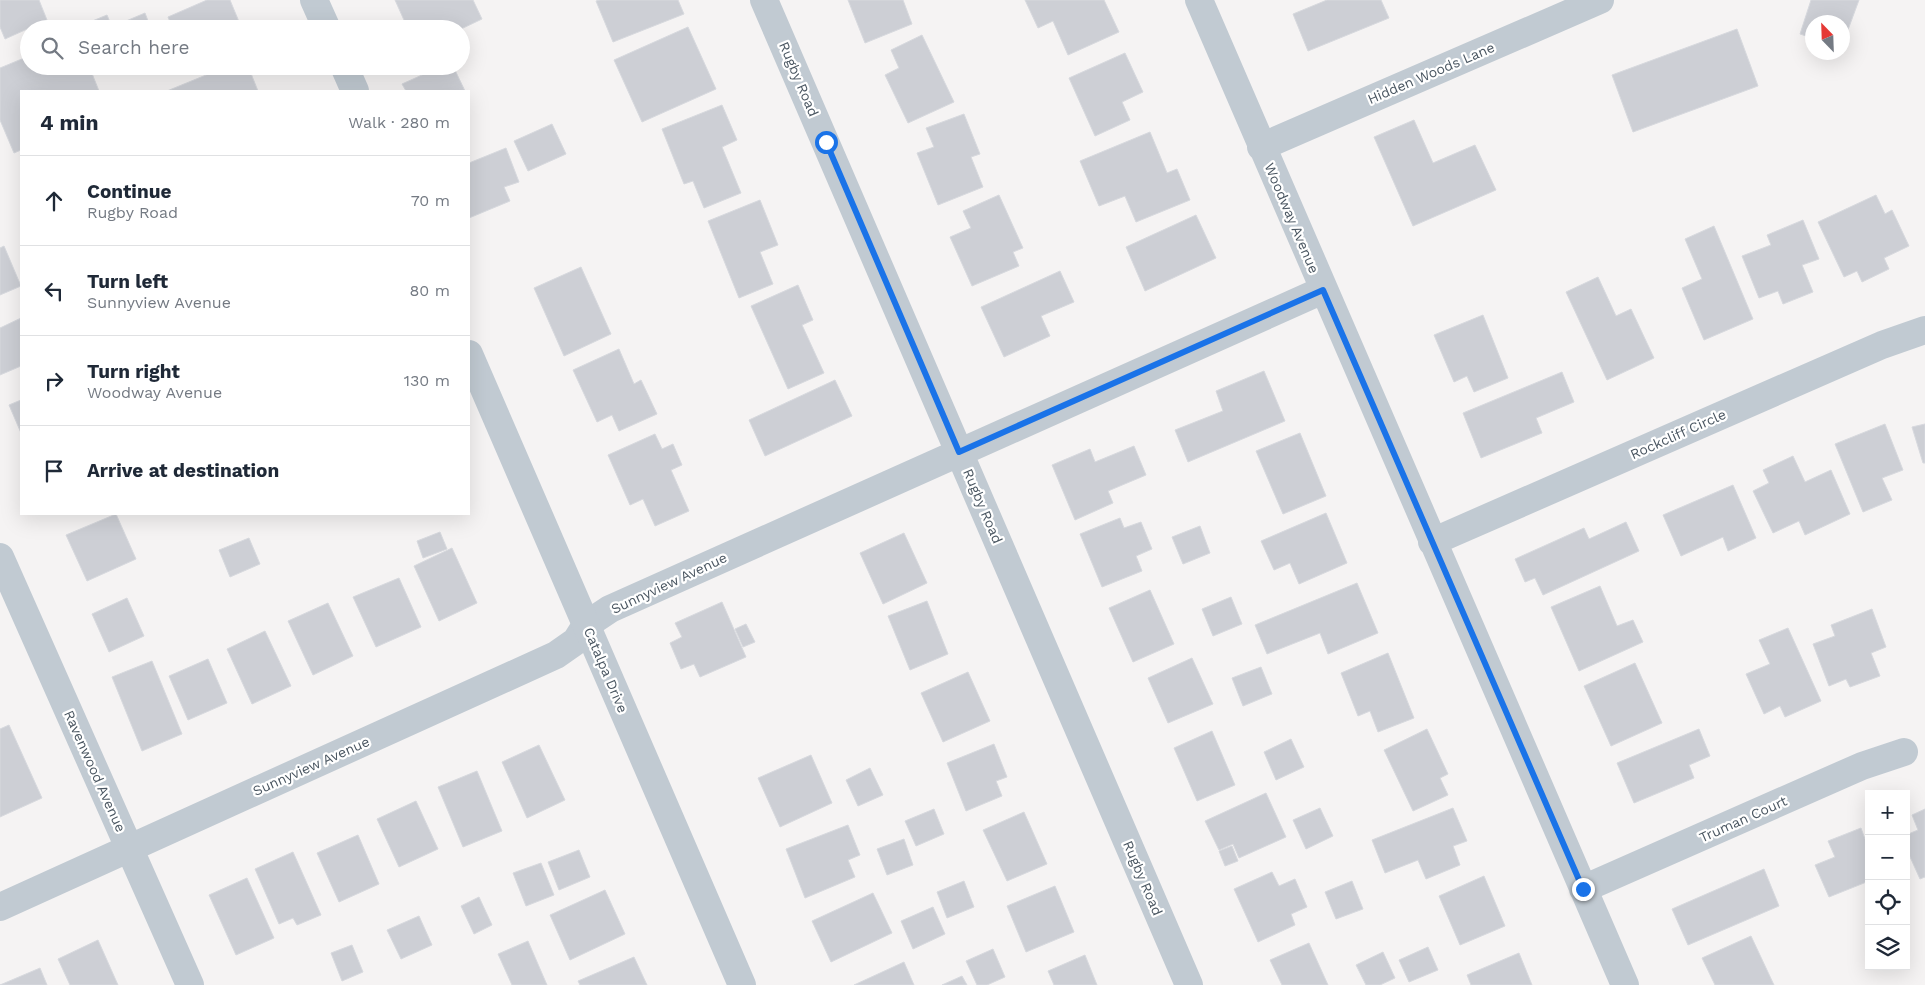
<!DOCTYPE html>
<meta charset="utf-8">
<style>
:root{--surface:#fff;--page:#f6f6f7;--text:#1f2937;--muted:#747a83;--line:#e0e1e3}
body{margin:0;font-family:"Work Sans",sans-serif;background:var(--page);color:var(--text)}
.controls{position:absolute;right:15px;bottom:15px;display:grid;overflow:hidden;border-radius:0px;box-shadow:0 5px 20px #0002}
.controls button{width:45px;height:45px;display:grid;place-items:center;padding:0;border:0;border-bottom:1px solid var(--line);background:var(--surface);color:var(--text);font:25px sans-serif}
.compass{position:absolute;left:1805px;top:15px;width:45px;height:45px;border-radius:50%;background:var(--surface);box-shadow:0 5px 20px #0002;rotate:337deg}
.stop{position:absolute;width:15px;height:15px;margin:-11px;border:4px solid #1a73e8;border-radius:50%;background:#fff}
.stop.end{background:#1a73e8;border-color:#fff;box-shadow:0 1px 5px #0008}
.list{margin:0;padding:0;list-style:none}
h2{display:flex;justify-content:space-between;align-items:center;height:65px;margin:0;padding:0 20px;font-size:21px}
h2 small{font-size:16px;font-weight:400;color:var(--muted)}
.list li{display:grid;grid-template-columns:32px 1fr auto;gap:15px;align-items:center;box-sizing:border-box;height:90px;padding:0 20px;border-top:1px solid var(--line)}
.list b{display:block;font-size:19px;white-space:nowrap}
.list p{margin:0;font-size:16px;white-space:nowrap;color:var(--muted)}
.list em{font-size:16px;font-style:normal;color:var(--muted)}
.icon{flex:none;width:28px;height:28px;fill:none;stroke:currentColor;stroke-width:2;stroke-linecap:round;stroke-linejoin:round}
.map{position:relative;flex:none;width:1925px;height:985px;overflow:hidden}
.search{position:absolute;background:var(--surface);box-shadow:0 5px 20px #0002;left:20px;top:20px;width:450px;height:55px;display:flex;align-items:center;gap:12px;box-sizing:border-box;padding:0 18px;border-radius:28px;color:var(--muted);font-size:19px}
.panel{position:absolute;background:var(--surface);box-shadow:0 5px 20px #0002;left:20px;top:90px;width:450px;height:425px;border-radius:0px}
.map>svg:first-child{display:block}
</style>
<div class="map">
<svg width="1925" height="985" viewBox="0 0 1925 985">
<rect width="100%" height="100%" fill="#f5f3f3"/>
<path fill="#cdcfd5" stroke="#d7d9de" d="M 0,0 L 39,0 L 47,20 L 5,39 L 0,27 Z
M 207,0 L 230,0 L 242,29 L 173,29 L 168,17 Z
M 395,0 L 473,0 L 482,19 L 461,29 L 408,29 Z
M 600,0 L 678,0 L 684,14 L 613,42 L 596,1 Z
M 848,0 L 903,0 L 912,24 L 865,43 Z
M 1025,0 L 1104,0 L 1119,32 L 1068,55 L 1053,21 L 1038,28 Z
M 1327,0 L 1381,0 L 1389,18 L 1308,51 L 1293,14 Z
M 1811,0 L 1859,0 L 1842,46 L 1842,22 L 1812,22 L 1812,38 L 1800,34 Z
M 145,13 L 151,29 L 93,29 L 90,22 L 107,15 L 112,27 Z
M 688,27 L 716,89 L 642,122 L 614,60 Z
M 1737,29 L 1758,86 L 1633,132 L 1612,75 Z
M 922,35 L 954,102 L 908,123 L 885,75 L 899,68 L 891,50 Z
M 1125,53 L 1143,92 L 1122,102 L 1130,120 L 1095,136 L 1069,78 Z
M 29,56 L 29,66 L 89,66 L 99,91 L 21,91 L 21,150 L 14,153 L 0,120 L 0,68 Z
M 228,66 L 248,66 L 258,91 L 167,91 Z
M 442,66 L 453,66 L 465,91 L 406,91 L 402,84 Z
M 722,105 L 737,140 L 722,147 L 741,193 L 704,208 L 693,181 L 684,184 L 662,129 Z
M 964,114 L 980,154 L 971,157 L 983,187 L 938,205 L 917,153 L 934,147 L 926,128 Z
M 1414,120 L 1433,163 L 1475,145 L 1496,190 L 1413,226 L 1374,137 Z
M 552,124 L 566,154 L 528,171 L 514,141 Z
M 1150,132 L 1167,173 L 1177,169 L 1190,200 L 1136,222 L 1125,196 L 1099,206 L 1080,161 Z
M 506,148 L 519,182 L 504,187 L 510,201 L 469,218 L 469,163 Z
M 999,195 L 1023,248 L 1013,252 L 1019,266 L 972,286 L 950,237 L 971,228 L 963,211 Z
M 1876,195 L 1885,214 L 1892,210 L 1909,246 L 1884,258 L 1889,269 L 1862,282 L 1857,271 L 1844,277 L 1818,222 Z
M 760,200 L 778,245 L 760,252 L 773,284 L 739,298 L 708,221 Z
M 1196,215 L 1216,258 L 1145,291 L 1126,247 Z
M 1803,220 L 1819,259 L 1802,265 L 1813,292 L 1783,304 L 1778,291 L 1759,298 L 1742,256 L 1771,245 L 1767,235 Z
M 1714,226 L 1753,319 L 1704,340 L 1682,288 L 1702,279 L 1685,239 Z
M 4,246 L 21,286 L 0,295 L 0,248 Z
M 581,267 L 611,334 L 564,356 L 534,288 Z
M 1060,271 L 1074,302 L 1041,316 L 1050,336 L 1004,357 L 981,307 Z
M 1598,277 L 1616,316 L 1631,309 L 1654,358 L 1607,380 L 1566,292 Z
M 798,285 L 813,320 L 802,325 L 824,373 L 788,389 L 751,306 Z
M 1483,315 L 1508,378 L 1474,392 L 1467,376 L 1454,382 L 1434,335 Z
M 21,318 L 21,366 L 0,375 L 0,328 Z
M 619,349 L 634,384 L 641,380 L 657,414 L 619,431 L 612,415 L 597,422 L 573,370 Z
M 1264,371 L 1285,421 L 1188,462 L 1175,430 L 1223,411 L 1216,391 Z
M 1562,372 L 1574,402 L 1536,418 L 1542,433 L 1481,458 L 1463,413 Z
M 835,380 L 852,416 L 765,456 L 749,420 Z
M 21,400 L 21,433 L 9,405 Z
M 1885,424 L 1903,470 L 1882,478 L 1892,500 L 1863,512 L 1835,444 Z
M 1925,424 L 1925,463 L 1923,463 L 1912,427 Z
M 1300,433 L 1326,496 L 1283,514 L 1256,451 Z
M 655,434 L 662,449 L 673,444 L 682,465 L 671,470 L 689,511 L 655,526 L 643,499 L 630,505 L 608,455 Z
M 1134,446 L 1146,475 L 1108,491 L 1113,503 L 1075,520 L 1052,465 L 1090,449 L 1095,462 Z
M 1793,456 L 1805,482 L 1831,470 L 1850,514 L 1805,535 L 1799,521 L 1773,533 L 1753,491 L 1769,483 L 1763,470 Z
M 1733,485 L 1756,538 L 1728,551 L 1723,537 L 1681,556 L 1663,515 Z
M 1326,513 L 1347,563 L 1299,584 L 1290,563 L 1274,570 L 1261,541 Z
M 116,514 L 136,559 L 87,581 L 66,535 Z
M 1120,518 L 1124,528 L 1141,522 L 1152,549 L 1136,556 L 1142,571 L 1102,587 L 1080,534 Z
M 1626,522 L 1639,551 L 1543,595 L 1535,578 L 1525,582 L 1515,559 L 1584,528 L 1589,539 Z
M 1200,526 L 1210,553 L 1183,564 L 1172,537 Z
M 440,532 L 447,549 L 423,558 L 417,541 Z
M 904,533 L 927,583 L 883,604 L 860,553 Z
M 249,538 L 260,564 L 230,577 L 219,550 Z
M 452,548 L 477,603 L 439,621 L 414,566 Z
M 399,578 L 421,627 L 376,647 L 353,597 Z
M 1357,583 L 1378,633 L 1328,654 L 1320,633 L 1267,654 L 1255,625 Z
M 1600,586 L 1617,626 L 1633,620 L 1643,642 L 1579,671 L 1551,607 Z
M 1150,590 L 1174,644 L 1133,662 L 1109,608 Z
M 1231,597 L 1242,624 L 1213,636 L 1202,609 Z
M 127,598 L 144,636 L 109,652 L 92,614 Z
M 927,601 L 948,654 L 910,670 L 888,616 Z
M 722,602 L 746,657 L 700,677 L 694,664 L 681,669 L 670,643 L 682,637 L 675,623 Z
M 328,603 L 353,656 L 313,675 L 288,621 Z
M 1872,609 L 1886,647 L 1871,653 L 1880,676 L 1850,687 L 1846,679 L 1829,686 L 1813,644 L 1835,636 L 1831,625 Z
M 746,624 L 755,642 L 743,647 L 735,629 Z
M 1788,628 L 1821,701 L 1785,717 L 1780,706 L 1764,714 L 1746,674 L 1770,664 L 1759,640 Z
M 265,631 L 291,686 L 252,704 L 227,649 Z
M 1388,653 L 1414,718 L 1378,732 L 1370,711 L 1358,716 L 1341,673 Z
M 1192,658 L 1213,704 L 1168,723 L 1148,678 Z
M 208,659 L 227,703 L 188,720 L 169,676 Z
M 152,661 L 182,734 L 142,751 L 112,677 Z
M 1635,663 L 1662,723 L 1611,746 L 1584,686 Z
M 1261,667 L 1272,694 L 1243,706 L 1232,678 Z
M 968,672 L 990,721 L 943,742 L 921,693 Z
M 9,725 L 42,798 L 0,817 L 0,729 Z
M 1427,729 L 1448,774 L 1440,778 L 1448,795 L 1413,811 L 1384,750 Z
M 1699,729 L 1710,756 L 1689,765 L 1694,778 L 1634,803 L 1617,763 Z
M 1212,731 L 1235,785 L 1197,801 L 1174,748 Z
M 1291,739 L 1304,767 L 1276,780 L 1264,752 Z
M 994,744 L 1007,777 L 996,781 L 1002,796 L 966,811 L 947,763 Z
M 539,745 L 565,800 L 527,818 L 502,762 Z
M 811,755 L 832,803 L 780,827 L 758,778 Z
M 870,768 L 883,795 L 858,806 L 846,780 Z
M 477,771 L 502,831 L 463,847 L 438,787 Z
M 1266,793 L 1286,837 L 1239,858 L 1233,844 L 1219,850 L 1205,821 Z
M 416,801 L 438,849 L 399,867 L 377,819 Z
M 1320,808 L 1333,836 L 1306,849 L 1293,820 Z
M 1453,808 L 1467,841 L 1453,846 L 1460,865 L 1426,879 L 1418,860 L 1385,873 L 1372,840 Z
M 934,809 L 944,834 L 916,846 L 905,821 Z
M 1925,809 L 1925,877 L 1920,879 L 1906,848 L 1906,835 L 1918,830 L 1912,815 Z
M 1024,812 L 1047,864 L 1007,881 L 983,830 Z
M 848,825 L 860,855 L 848,860 L 855,877 L 805,898 L 786,849 Z
M 1861,828 L 1865,839 L 1869,838 L 1869,881 L 1829,897 L 1815,865 L 1835,857 L 1828,841 Z
M 358,835 L 379,884 L 339,902 L 317,853 Z
M 904,839 L 913,865 L 887,875 L 877,849 Z
M 1232,846 L 1238,861 L 1225,866 L 1219,851 Z
M 579,850 L 590,877 L 559,890 L 548,862 Z
M 293,852 L 321,915 L 297,925 L 293,918 L 279,924 L 255,869 Z
M 541,863 L 554,895 L 526,906 L 513,873 Z
M 1764,869 L 1779,906 L 1688,945 L 1672,909 Z
M 1272,872 L 1279,886 L 1295,879 L 1307,907 L 1291,914 L 1295,925 L 1258,942 L 1234,889 Z
M 1484,876 L 1505,926 L 1460,945 L 1439,896 Z
M 247,878 L 274,938 L 236,955 L 209,895 Z
M 964,881 L 974,907 L 947,918 L 937,892 Z
M 1352,881 L 1363,909 L 1336,919 L 1325,892 Z
M 1055,886 L 1074,932 L 1026,952 L 1007,906 Z
M 605,890 L 625,934 L 570,960 L 550,915 Z
M 873,893 L 892,933 L 831,962 L 812,921 Z
M 479,897 L 492,925 L 474,934 L 461,906 Z
M 933,907 L 945,934 L 913,949 L 901,921 Z
M 419,916 L 432,945 L 401,959 L 387,930 Z
M 1751,936 L 1774,985 L 1715,985 L 1702,958 Z
M 98,940 L 118,985 L 70,985 L 58,959 Z
M 528,941 L 547,985 L 512,985 L 498,954 Z
M 1309,943 L 1328,985 L 1282,985 L 1270,960 Z
M 352,945 L 363,972 L 342,981 L 331,953 Z
M 1428,947 L 1438,970 L 1409,982 L 1399,960 Z
M 993,949 L 1005,977 L 987,985 L 977,985 L 966,961 Z
M 1383,952 L 1395,978 L 1380,985 L 1366,985 L 1356,965 Z
M 1519,953 L 1532,985 L 1471,985 L 1467,975 Z
M 1085,955 L 1097,985 L 1054,985 L 1048,971 Z
M 634,957 L 647,985 L 580,985 L 578,981 Z
M 904,962 L 914,985 L 854,985 Z
M 40,968 L 47,985 L 0,985 Z
M 962,976 L 967,985 L 942,985 Z"/>
<g fill="none" stroke-linecap="round" stroke-linejoin="round">
<path stroke="#c1cad2" stroke-width="28" d="M 764,0 L 1189,985
M 1199,0 L 1625,985
M 1261,147 L 1600,0
M 1432,542 L 1882,345 L 1925,330
M 0,557 L 190,985
M 1583,889 L 1862,766 L 1904,752
M 0,907 L 556,655 L 576,641 L 586,625 L 610,609 L 1323,290"/>
<path stroke="#c1cad2" stroke-width="28" d="M 314,0 L 327,29
M 344,66 L 355,91
M 469,354 L 742,985"/>
</g>
<g fill="none" stroke-linecap="round" stroke-linejoin="round">
<path stroke="#1a73e8" stroke-width="6" d="M 826,142 L 959,452 L 1323,290 L 1583,889"/>
</g>
<g text-anchor="middle" dominant-baseline="central" stroke-width="4.5" stroke-linejoin="round" paint-order="stroke">
<g font-size="14" fill="#4a5661" stroke="#fff">
<text transform="translate(1431 73) rotate(-23)">Hidden Woods Lane</text>
<text transform="translate(799 79) rotate(67)">Rugby Road</text>
<text transform="translate(1292 218) rotate(67)">Woodway Avenue</text>
<text transform="translate(1678 434) rotate(-24)">Rockcliff Circle</text>
<text transform="translate(983 506) rotate(67)">Rugby Road</text>
<text transform="translate(669 583) rotate(-25)">Sunnyview Avenue</text>
<text transform="translate(606 670) rotate(67)">Catalpa Drive</text>
<text transform="translate(311 766) rotate(-24)">Sunnyview Avenue</text>
<text transform="translate(95 771) rotate(66)">Ravenwood Avenue</text>
<text transform="translate(1743 819) rotate(-24)">Truman Court</text>
<text transform="translate(1143 878) rotate(67)">Rugby Road</text>
</g>
</g>
</svg>
<div class="controls">
<button>+</button>
<button>−</button>
<button><svg class="icon" aria-label="locate" viewBox="0 0 24 24"><circle cx="12" cy="12" r="6"/><path d="M12 2v4M12 18v4M2 12h4M18 12h4"/></svg></button>
<button><svg class="icon" aria-label="layers" viewBox="0 0 24 24"><path d="M12 4l9 5-9 5-9-5zM3 14l9 5 9-5"/></svg></button>
</div>
<svg class="compass" viewBox="-18 -18 36 36"><path d="M0-13l5 13h-10z" fill="#e53935"/><path d="M0 13l5-13h-10z" fill="#747a83"/></svg>
<div class="stop" style="left:826px;top:142px"></div>
<div class="stop end" style="left:1583px;top:889px"></div>
<div class="search"><svg class="icon" aria-label="search" viewBox="0 0 24 24"><circle cx="10" cy="10" r="6"/><path d="M15 15l6 6"/></svg>Search here</div>
<section class="panel">
<h2>4 min<small>Walk · 280 m</small></h2>
<ul class="list">
<li><svg class="icon" aria-label="ahead" viewBox="0 0 24 24"><path d="M12 20V5M6 11l6-6 6 6"/></svg><div><b>Continue</b><p>Rugby Road</p></div><em>70 m</em></li>
<li><svg class="icon" aria-label="left" viewBox="0 0 24 24"><path d="M17 20v-9H6M10 6l-5 5 5 5"/></svg><div><b>Turn left</b><p>Sunnyview Avenue</p></div><em>80 m</em></li>
<li><svg class="icon" aria-label="right" viewBox="0 0 24 24"><path d="M7 20v-9h11M14 6l5 5-5 5"/></svg><div><b>Turn right</b><p>Woodway Avenue</p></div><em>130 m</em></li>
<li><svg class="icon" aria-label="arrive" viewBox="0 0 24 24"><path d="M6 21V4h12l-3 4 3 4H6"/></svg><div><b>Arrive at destination</b></div></li>
</ul>
</section>
</div>
